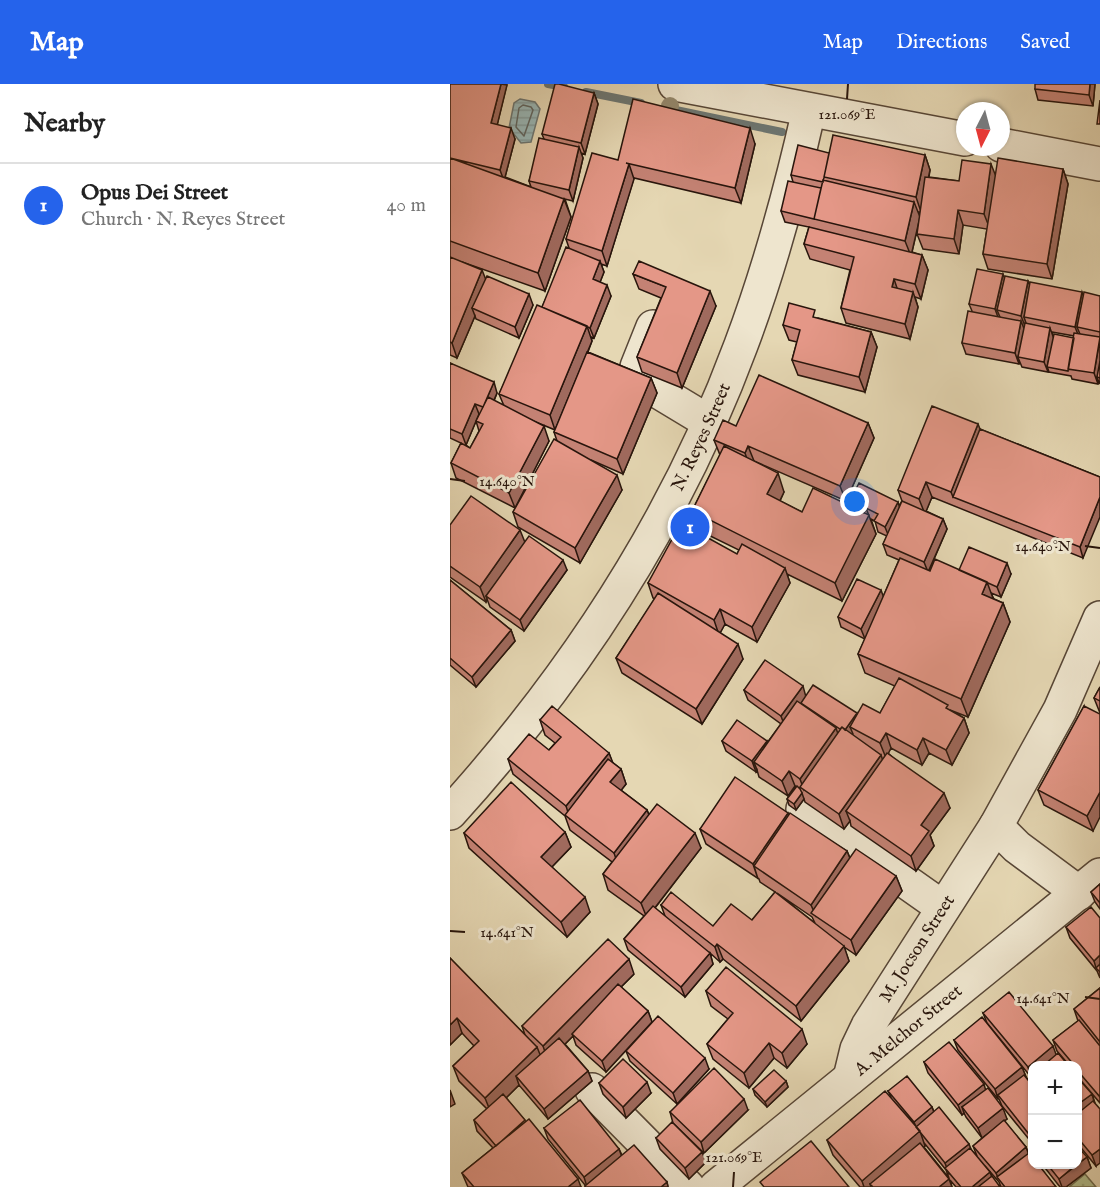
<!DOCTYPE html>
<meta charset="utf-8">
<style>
:root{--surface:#fff;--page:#f2f2f2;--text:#222;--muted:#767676;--line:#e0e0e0;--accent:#2563eb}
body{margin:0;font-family:"IM FELL English",serif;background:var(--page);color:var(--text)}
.controls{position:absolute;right:18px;bottom:18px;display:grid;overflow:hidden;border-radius:12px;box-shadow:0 2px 4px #0004}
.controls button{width:54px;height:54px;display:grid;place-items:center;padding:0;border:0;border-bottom:2px solid var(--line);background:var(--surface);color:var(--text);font:30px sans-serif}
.compass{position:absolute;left:506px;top:18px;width:54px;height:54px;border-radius:50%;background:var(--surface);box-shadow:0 2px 4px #0004;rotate:186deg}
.you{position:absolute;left:405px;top:418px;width:21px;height:21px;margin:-15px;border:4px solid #fff;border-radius:50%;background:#1a73e8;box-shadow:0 0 0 9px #1a73e833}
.badge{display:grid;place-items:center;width:39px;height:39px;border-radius:50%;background:var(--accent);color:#fff;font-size:20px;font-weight:700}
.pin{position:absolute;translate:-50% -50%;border:3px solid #fff;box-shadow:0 2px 6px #0006}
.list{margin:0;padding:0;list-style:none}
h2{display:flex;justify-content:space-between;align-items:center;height:78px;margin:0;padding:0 24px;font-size:26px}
h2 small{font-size:20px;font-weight:400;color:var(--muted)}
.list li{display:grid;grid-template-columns:39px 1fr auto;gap:18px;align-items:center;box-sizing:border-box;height:84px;padding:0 24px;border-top:2px solid var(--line)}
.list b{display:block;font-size:22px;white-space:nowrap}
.list p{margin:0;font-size:20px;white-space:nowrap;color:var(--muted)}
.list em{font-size:20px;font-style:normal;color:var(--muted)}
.map{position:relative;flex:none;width:650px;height:1103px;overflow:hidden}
header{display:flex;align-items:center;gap:36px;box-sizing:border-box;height:84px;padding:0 30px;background:var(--accent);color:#fff}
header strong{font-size:28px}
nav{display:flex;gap:33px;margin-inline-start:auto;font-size:21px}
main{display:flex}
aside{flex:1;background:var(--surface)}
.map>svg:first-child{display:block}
</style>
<header>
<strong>Map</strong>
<nav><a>Map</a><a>Directions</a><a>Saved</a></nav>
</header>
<main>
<aside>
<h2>Nearby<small></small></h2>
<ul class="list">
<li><span class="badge">1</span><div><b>Opus Dei Street</b><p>Church · N. Reyes Street</p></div><em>40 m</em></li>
</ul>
</aside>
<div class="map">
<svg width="650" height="1103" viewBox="0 0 650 1103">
<defs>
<pattern id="grass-dots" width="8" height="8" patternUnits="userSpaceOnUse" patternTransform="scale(1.5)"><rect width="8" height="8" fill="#b2bf8e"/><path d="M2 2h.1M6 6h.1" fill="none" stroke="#99a379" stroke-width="1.8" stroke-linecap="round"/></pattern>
<pattern id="water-rules" width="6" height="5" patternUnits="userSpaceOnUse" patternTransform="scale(1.5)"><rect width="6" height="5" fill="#99b7b6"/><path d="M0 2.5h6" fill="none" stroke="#849c9b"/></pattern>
</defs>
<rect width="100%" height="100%" fill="#e5d7b3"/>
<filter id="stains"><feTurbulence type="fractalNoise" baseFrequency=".00333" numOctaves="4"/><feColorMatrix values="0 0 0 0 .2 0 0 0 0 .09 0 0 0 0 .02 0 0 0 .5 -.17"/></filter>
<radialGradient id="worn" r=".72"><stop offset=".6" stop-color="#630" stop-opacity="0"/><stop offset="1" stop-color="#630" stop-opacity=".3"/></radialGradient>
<path fill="url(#grass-dots)" stroke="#6d6a4d" stroke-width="1.5" d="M 635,1090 L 646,1103 L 619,1103 Z"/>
<path fill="url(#water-rules)" stroke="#6c7672" stroke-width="1.5" d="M 70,15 L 85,18 L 90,25 L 81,58 L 71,59 L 59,44 L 64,19 Z"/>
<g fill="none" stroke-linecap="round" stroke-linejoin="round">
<path stroke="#606661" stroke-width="1.5" d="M 73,21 L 81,23 L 83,26 L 74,52 L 66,43 L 69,24 Z"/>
<path stroke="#6c7672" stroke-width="8" d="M 98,0 L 114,3
M 136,8 L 191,19
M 221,25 L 332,48"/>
<defs>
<g id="minor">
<path d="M 225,0 L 515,55"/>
<path d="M 551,61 L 650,80"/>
<path d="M 203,243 L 187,283 L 196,300 L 259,338"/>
<path d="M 353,725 L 492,823"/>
<path id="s1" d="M 0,729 C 124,592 227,434 291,261 C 320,184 341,106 359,26"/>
<path d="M 546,742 L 567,763 L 629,809"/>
<path id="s2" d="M 400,994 L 407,965 L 418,942 L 546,742 L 610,626 L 650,534"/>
<path d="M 142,1006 L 238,1103"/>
<path id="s3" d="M 266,1103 L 650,791"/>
</g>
</defs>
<use href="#minor" stroke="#574636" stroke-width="36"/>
<use href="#minor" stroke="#eee5ce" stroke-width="33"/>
</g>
<circle fill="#94886d" cx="220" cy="22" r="9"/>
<path fill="#c48274" stroke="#28150c" stroke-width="1.5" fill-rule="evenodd" d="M 0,0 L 57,0 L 47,41 L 65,55 L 55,93 L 81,103 L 79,97 L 94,55 L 92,50 L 144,9 L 148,20 L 135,70 L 131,69 L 133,74 L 123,117 L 115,115 L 121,133 L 95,207 L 12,178 L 35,195 L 83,221 L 69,254 L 26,235 L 25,232 L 7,274 L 0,271 Z
M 645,0 L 643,22 L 588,16 L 585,5 Z
M 305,60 L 291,119 L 184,94 L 157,182 L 151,180 L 154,188 L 150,198 L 161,212 L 144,254 L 141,253 L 142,257 L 138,268 L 201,294 L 207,309 L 173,390 L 141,376 L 172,406 L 130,479 L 68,443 L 63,428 L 107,357 L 104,348 L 105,346 L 81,336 L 99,357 L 65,424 L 6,394 L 1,379 L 11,359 L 0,354 L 0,279 L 47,309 L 44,317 L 54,322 L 49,310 L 92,223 L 119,164 L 116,155 L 168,76 ZM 26,337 L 29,347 L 20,364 L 16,361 Z
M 379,69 L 475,71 L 480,86 L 479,93 L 509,97 L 545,92 L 613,85 L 618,100 L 602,195 L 538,185 L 533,170 L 537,145 L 513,141 L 509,170 L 473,165 L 467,150 L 470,128 L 468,128 L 470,133 L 462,168 L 472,171 L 478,186 L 471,215 L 465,213 L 468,223 L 460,255 L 396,239 L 391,224 L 400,186 L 360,175 L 354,160 L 359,143 L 335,138 L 331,127 L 343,98 L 341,91 Z
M 183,190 L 266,222 L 232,304 L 192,288 L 187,273 L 211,214 L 189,205 Z
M 554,194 L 578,197 L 580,200 L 633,213 L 650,212 L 650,300 L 648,296 L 648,300 L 622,295 L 621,292 L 599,288 L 598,285 L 598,288 L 572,283 L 569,276 L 569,280 L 516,270 L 512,259 L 522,227 L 519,220 ZM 602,248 L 624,252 L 624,254 L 603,252 Z
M 368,234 L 421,248 L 427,263 L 415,308 L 348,291 L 342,276 L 347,258 L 339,256 L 333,241 Z
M 418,339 L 424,354 L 396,417 L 304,377 L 334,408 L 330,417 L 352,428 L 398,421 L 448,418 L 449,422 L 452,417 L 448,406 L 530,345 L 650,393 L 633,474 L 482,413 L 476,427 L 493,435 L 497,445 L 479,487 L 509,486 L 561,490 L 551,513 L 541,509 L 544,515 L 553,519 L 560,538 L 518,633 L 500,626 L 514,634 L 519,649 L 502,681 L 479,669 L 472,681 L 441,664 L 438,669 L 500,724 L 480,751 L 484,762 L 466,787 L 401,742 L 400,737 L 394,745 L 355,718 L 354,715 L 346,726 L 339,721 L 337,715 L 346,703 L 345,702 L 338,712 L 309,693 L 307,686 L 306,688 L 276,667 L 272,657 L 317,657 L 317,659 L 331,640 L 298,616 L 294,606 L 356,611 L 407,630 L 430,629 L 445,602 L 415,589 L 408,570 L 415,555 L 391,543 L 388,533 L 433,513 L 449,476 L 437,471 L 433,460 L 437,452 L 428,448 L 425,437 L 421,435 L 426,450 L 392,517 L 337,490 L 340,499 L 307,558 L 275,540 L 270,549 L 293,575 L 252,640 L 172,589 L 166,574 L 205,515 L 203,514 L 198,499 L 287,470 L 289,466 L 248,446 L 242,427 L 270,371 L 264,356 L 286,342 Z
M 0,441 L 117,486 L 74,547 L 40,523 L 37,515 L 36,518 L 0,493 Z
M 0,496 L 61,546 L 65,557 L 26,603 L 0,581 Z
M 650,603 L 650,629 L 644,614 Z
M 634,622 L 643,747 L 594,721 L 588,706 Z
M 90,636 L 159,669 L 162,678 L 171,685 L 176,700 L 171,706 L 197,726 L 199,731 L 251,764 L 205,824 L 215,832 L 211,821 L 263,842 L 302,836 L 325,808 L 310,798 L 309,795 L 256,760 L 250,745 L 339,732 L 397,767 L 400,774 L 446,792 L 452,807 L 406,871 L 394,863 L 399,877 L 351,937 L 273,875 L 270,878 L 260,869 L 263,880 L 235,913 L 178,866 L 174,855 L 194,832 L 158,806 L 153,790 L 162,778 L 120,746 L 115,732 L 63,690 L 58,675 L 99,666 L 105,659 L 95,651 ZM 327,809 L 362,833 L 365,839 Z
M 115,748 L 121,763 L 102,783 L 140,828 L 117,853 L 19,764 L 14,749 Z
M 650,800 L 650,825 L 645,818 L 641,808 Z
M 650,834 L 650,894 L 647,887 L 620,854 L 616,843 Z
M 0,874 L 75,951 L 72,942 L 184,890 L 171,903 L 198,927 L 202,938 L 156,988 L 126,961 L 123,952 L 115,960 L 138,987 L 142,997 L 98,1035 L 69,1001 L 56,1014 L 131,1103 L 18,1103 L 12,1089 L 43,1064 L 27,1047 L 24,1036 L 37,1025 L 9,997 L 3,982 L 24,962 L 12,949 L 0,961 Z
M 650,904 L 650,1019 L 627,992 L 627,981 L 619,981 L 607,967 L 603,956 L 628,937 L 624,925 Z
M 256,907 L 357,960 L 337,984 L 324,974 L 299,1004 L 263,975 L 257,960 L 278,935 L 261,922 Z
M 533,929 L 606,971 L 582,981 L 582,998 L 581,993 L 537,939 Z
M 504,956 L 572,983 L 576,993 L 582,1001 L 582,1059 L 552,1022 L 549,1015 L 548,1015 L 508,966 Z
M 176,967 L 259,985 L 227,1020 L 180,977 Z
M 474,978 L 535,1005 L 557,1035 L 554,1037 L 576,1063 L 578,1069 L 606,1103 L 551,1103 L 549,1098 L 535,1082 L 542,1093 L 550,1103 L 506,1103 L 500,1096 L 502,1103 L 410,1103 L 383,1071 L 377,1056 L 441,1013 L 438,1007 L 482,1023 L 484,1028 L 527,1072 L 523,1062 L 540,1047 L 532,1054 L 516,1033 L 514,1029 L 512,1031 L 478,989 ZM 475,1060 L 496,1086 L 499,1094 L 474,1063 L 475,1062 Z
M 627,993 L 642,1010 L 645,1019 L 646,1082 L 627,1059 Z
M 336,997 L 338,1003 L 317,1023 L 305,1011 L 303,1005 Z
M 149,999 L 201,1009 L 176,1034 L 153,1010 Z
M 298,1026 L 254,1069 L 223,1039 L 220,1028 Z
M 94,1044 L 169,1065 L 172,1071 L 217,1098 L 218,1103 L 135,1103 L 135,1101 L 98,1055 Z
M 206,1054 L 256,1078 L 239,1095 L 210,1065 Z
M 637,1073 L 641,1084 L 616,1103 L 610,1103 L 592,1080 L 627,1080 Z"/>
<path fill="#a06a5e" stroke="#28150c" stroke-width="1.5" d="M 51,0 L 57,1 L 45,50 L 41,39 Z
M 640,0 L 645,0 L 643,22 L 639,11 Z
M 144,9 L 148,20 L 135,70 L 131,59 Z
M 61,44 L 65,55 L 54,97 L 50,86 Z
M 300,44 L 305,60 L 291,119 L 285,104 Z
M 129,63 L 133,74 L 123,117 L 119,106 Z
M 475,71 L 480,86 L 471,128 L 466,113 Z
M 179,80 L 184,95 L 157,182 L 152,167 Z
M 541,80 L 547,95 L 540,145 L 534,130 Z
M 613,85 L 618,100 L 602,195 L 597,180 Z
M 114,115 L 121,133 L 95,207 L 88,189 Z
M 464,118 L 470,133 L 461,172 L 455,157 Z
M 508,126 L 513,141 L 509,170 L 504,155 Z
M 472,171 L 478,186 L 471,215 L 465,200 Z
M 150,177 L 154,188 L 147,206 L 143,195 Z
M 32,186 L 38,201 L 22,224 L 25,232 L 7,274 L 2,259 Z
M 553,190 L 557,201 L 547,226 L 550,233 L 549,236 L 545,225 Z
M 444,195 L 449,210 L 442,203 Z
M 578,197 L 582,207 L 574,233 L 576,239 L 575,242 L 571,232 Z
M 157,201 L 161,212 L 144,254 L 140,244 Z
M 260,207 L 266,222 L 232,304 L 227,289 Z
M 463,208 L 468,223 L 460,255 L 455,240 Z
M 632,208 L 636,219 L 627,243 L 630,250 L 629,253 L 625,243 Z
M 79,210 L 83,221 L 69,254 L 65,243 Z
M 571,237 L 575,247 L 568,273 L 569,276 L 569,280 L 565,269 Z
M 137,242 L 142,257 L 105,346 L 100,331 Z
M 600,244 L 604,255 L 597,283 L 598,285 L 598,288 L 594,278 Z
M 421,248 L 427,263 L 415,308 L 409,293 Z
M 650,255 L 650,287 L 647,293 L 648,296 L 648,300 L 644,289 Z
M 201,294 L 207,309 L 173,390 L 167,375 Z
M 44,298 L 47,309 L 36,334 L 33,323 Z
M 25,320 L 29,330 L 16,361 L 12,350 Z
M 418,339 L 424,354 L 396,417 L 390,402 Z
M 528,340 L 534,355 L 503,413 L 501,408 Z
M 94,342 L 99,357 L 65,424 L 59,409 Z
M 298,362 L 304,377 L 300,384 L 295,369 Z
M 328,389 L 334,408 L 324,429 L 317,410 Z
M 167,391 L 172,406 L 130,479 L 125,464 Z
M 476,398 L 482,413 L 475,430 L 469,415 Z
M 650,413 L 650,433 L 633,474 L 630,463 Z
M 448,418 L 451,428 L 439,453 L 435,443 Z
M 416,424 L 426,450 L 392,517 L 385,499 Z
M 493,435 L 497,445 L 478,488 L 474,478 Z
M 70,446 L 76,461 L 36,512 L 37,515 L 36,518 L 30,503 Z
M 113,476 L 117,486 L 74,547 L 70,536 Z
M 557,479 L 561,490 L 551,513 L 547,503 Z
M 335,484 L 340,499 L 307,558 L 302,543 Z
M 537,498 L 544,517 L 532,510 Z
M 431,506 L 435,517 L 415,555 L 411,545 Z
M 553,519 L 560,538 L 518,633 L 511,615 Z
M 270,525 L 275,540 L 269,551 L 264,536 Z
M 61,546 L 65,557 L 26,603 L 22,593 Z
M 288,560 L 293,575 L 252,640 L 246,625 Z
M 353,602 L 356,613 L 335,643 L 331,632 Z
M 407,629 L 410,639 L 400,643 L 403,650 L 398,658 L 394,647 Z
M 514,634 L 519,649 L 502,681 L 496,666 Z
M 386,644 L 391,659 L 354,706 L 350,695 Z
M 436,649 L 441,664 L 436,674 L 430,659 Z
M 473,654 L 479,669 L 472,681 L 467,666 Z
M 317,657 L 320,667 L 304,678 L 307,686 L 306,688 L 302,677 Z
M 159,669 L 165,684 L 120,735 L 116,722 Z
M 431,671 L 436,686 L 396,727 L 400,737 L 394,745 L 389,730 Z
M 171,685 L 176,700 L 166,713 L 160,698 Z
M 339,687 L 345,702 L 338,712 L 332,697 Z
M 650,708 L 650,733 L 643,747 L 637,732 Z
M 352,709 L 354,715 L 346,726 L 344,720 Z
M 494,709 L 500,724 L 480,751 L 484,762 L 466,787 L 461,772 L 471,741 Z
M 197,726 L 203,741 L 169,784 L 164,769 Z
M 338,729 L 343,744 L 304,782 L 308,795 L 303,780 Z
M 115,748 L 121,763 L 97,788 L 91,773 Z
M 245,749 L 251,764 L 197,834 L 191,819 Z
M 397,767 L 403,782 L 366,832 L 361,821 Z
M 446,792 L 452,807 L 406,871 L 401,856 Z
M 135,813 L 140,828 L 117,853 L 111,838 Z
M 267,860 L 273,875 L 270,878 L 265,863 Z
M 394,862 L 399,877 L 351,937 L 346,922 Z
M 260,869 L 263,880 L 235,913 L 231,903 Z
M 650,871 L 650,885 L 646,884 L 644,877 Z
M 179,875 L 184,890 L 123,951 L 122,950 L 123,952 L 98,977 L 93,962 Z
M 198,927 L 202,938 L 156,988 L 152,977 Z
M 7,934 L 12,949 L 0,961 L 0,941 Z
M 352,945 L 357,960 L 337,984 L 332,969 Z
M 319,959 L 324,974 L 299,1004 L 294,989 Z
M 603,962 L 607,973 L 596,981 L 582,981 L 582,993 L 581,994 L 578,983 Z
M 87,963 L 93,978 L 66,992 L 69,1001 L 41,1029 L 35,1014 Z
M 255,974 L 259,985 L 227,1020 L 223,1009 Z
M 572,983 L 576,993 L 548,1011 L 548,1015 L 545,1005 Z
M 138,987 L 142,997 L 98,1035 L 94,1025 Z
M 336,997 L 338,1003 L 317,1023 L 315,1018 Z
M 197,998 L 201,1009 L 176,1034 L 173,1023 Z
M 534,1000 L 537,1011 L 512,1023 L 514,1029 L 512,1031 L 508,1021 Z
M 0,1006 L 5,1020 L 0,1023 Z
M 642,1010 L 645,1021 L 627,1035 L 627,1021 Z
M 294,1015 L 298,1026 L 254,1069 L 251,1058 Z
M 482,1023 L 486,1034 L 470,1047 L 475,1062 L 428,1103 L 420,1100 L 421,1103 L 414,1103 L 412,1097 L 466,1043 L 464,1038 Z
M 553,1024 L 557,1035 L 532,1054 L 528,1044 Z
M 519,1060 L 523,1070 L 499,1090 L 495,1079 Z
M 576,1063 L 580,1074 L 548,1094 L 546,1089 Z
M 169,1065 L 173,1076 L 137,1103 L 134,1093 Z
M 650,1065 L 650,1079 L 646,1082 L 642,1071 Z
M 252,1068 L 256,1078 L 239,1095 L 235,1084 Z
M 637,1073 L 641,1084 L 616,1103 L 612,1103 L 609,1095 Z
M 540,1088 L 544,1099 L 539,1103 L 522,1103 Z
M 128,1095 L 131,1103 L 118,1103 Z
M 499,1095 L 502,1103 L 489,1103 Z
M 217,1098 L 218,1103 L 211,1103 Z"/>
<path fill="#e49787" stroke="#28150c" stroke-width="1.5" d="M 0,0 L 51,0 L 41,39 L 61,44 L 50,86 L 0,74 Z
M 105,0 L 109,0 L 144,9 L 131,59 L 92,50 Z
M 585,0 L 640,0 L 639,11 L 585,5 Z
M 183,15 L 300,44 L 285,104 L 176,79 L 179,80 L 152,167 L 116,155 L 142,69 L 168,76 Z
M 650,16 L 650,40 L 647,40 Z
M 383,51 L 475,71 L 466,113 L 374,93 Z
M 89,54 L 129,63 L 119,106 L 79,97 Z
M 348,61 L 379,69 L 373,98 L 341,91 Z
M 0,74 L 114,115 L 88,189 L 0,157 Z
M 548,74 L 613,85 L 597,180 L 533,170 Z
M 512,76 L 541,80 L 534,130 L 508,126 L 504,155 L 467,150 L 475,93 L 509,97 Z
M 373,96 L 464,118 L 455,157 L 364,135 Z
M 338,97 L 371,104 L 364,135 L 331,127 Z
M 359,143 L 472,171 L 465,200 L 444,195 L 442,203 L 463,208 L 455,240 L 391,224 L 404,173 L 354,160 Z
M 116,163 L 150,177 L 143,195 L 157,201 L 140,244 L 92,223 Z
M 0,173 L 32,186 L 2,259 L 0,258 Z
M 189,177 L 260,207 L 227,289 L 187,273 L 216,203 L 183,190 Z
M 527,185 L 553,190 L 545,225 L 519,220 Z
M 37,192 L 79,210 L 65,243 L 22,224 Z
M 555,192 L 578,197 L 571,232 L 547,226 Z
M 580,198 L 632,208 L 625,243 L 574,233 Z
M 634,208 L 650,212 L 650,248 L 627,243 Z
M 339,219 L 365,226 L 363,233 L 421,248 L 409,293 L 342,276 L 350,246 L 333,241 Z
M 87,221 L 137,242 L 100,331 L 49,310 Z
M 518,227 L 571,237 L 565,269 L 512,259 Z
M 575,239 L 600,244 L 594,278 L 568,273 Z
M 624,249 L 650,253 L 644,289 L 618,285 Z
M 604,250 L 624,254 L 618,287 L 597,283 Z
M 137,268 L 201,294 L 167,375 L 104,348 Z
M 650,277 L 650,294 L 647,293 Z
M 0,279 L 44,298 L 33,323 L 25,320 L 12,350 L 0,345 Z
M 309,291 L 418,339 L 390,402 L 298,362 L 295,369 L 264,356 L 273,336 L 286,342 Z
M 38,313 L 94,342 L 59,409 L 1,379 L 11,359 L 20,364 L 33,340 L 26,337 Z
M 482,322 L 528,340 L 501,408 L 476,398 L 469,415 L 448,406 Z
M 530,345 L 650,393 L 650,413 L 630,463 L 503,413 Z
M 104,355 L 167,391 L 125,464 L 63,428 Z
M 274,362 L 328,389 L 317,410 L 352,428 L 363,404 L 419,431 L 385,499 L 242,427 Z
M 409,399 L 448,418 L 435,443 L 424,437 L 428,430 L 416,424 L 414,429 L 398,421 Z
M 21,412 L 70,446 L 30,503 L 0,482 L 0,441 Z
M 452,417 L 493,435 L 474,478 L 433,460 Z
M 231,439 L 287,470 L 292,460 L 335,484 L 302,543 L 270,525 L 264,536 L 198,499 Z
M 79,452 L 113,476 L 70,536 L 36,512 Z
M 519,463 L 557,479 L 547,503 L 509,486 Z
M 450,474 L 480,487 L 485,475 L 537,498 L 532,510 L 553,519 L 511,615 L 408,570 Z
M 407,495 L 431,506 L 411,545 L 388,533 Z
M 0,496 L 61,546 L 22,593 L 0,574 Z
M 208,509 L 288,560 L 246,625 L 166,574 Z
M 315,576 L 353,602 L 331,632 L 294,606 Z
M 449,594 L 498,621 L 496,624 L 514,634 L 496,666 L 473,654 L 467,666 L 436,649 L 430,659 L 400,643 L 413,620 L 430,629 Z
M 363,601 L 407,629 L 395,646 L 392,643 L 390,645 L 351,619 Z
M 650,603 L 650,617 L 644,614 Z
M 347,617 L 386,644 L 350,695 L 339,687 L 332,697 L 304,678 Z
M 102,622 L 159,669 L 116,722 L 58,675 L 79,650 L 99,666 L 111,653 L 90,636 Z
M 634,622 L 650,630 L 650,708 L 637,732 L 588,706 Z
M 287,636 L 317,657 L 302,677 L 272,657 Z
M 392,643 L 431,671 L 389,730 L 350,703 Z
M 437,669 L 494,709 L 471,741 L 479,747 L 461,772 L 396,727 Z
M 158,675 L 171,685 L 160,698 L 197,726 L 164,769 L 115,731 Z
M 285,693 L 338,729 L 303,780 L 250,745 Z
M 61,698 L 115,748 L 91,773 L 135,813 L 111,838 L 14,749 Z
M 347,702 L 350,705 L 352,709 L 344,720 L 337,715 Z
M 207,720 L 245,749 L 191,819 L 153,790 Z
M 340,729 L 397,767 L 361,821 L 304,782 Z
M 406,765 L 446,792 L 401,856 L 361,829 Z
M 650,800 L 650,819 L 641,808 Z
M 221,808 L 263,842 L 281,820 L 302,836 L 325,808 L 394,862 L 346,922 L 267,860 L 265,863 L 211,821 Z
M 203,822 L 260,869 L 231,903 L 174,855 Z
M 641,823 L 650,834 L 650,871 L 644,877 L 616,843 Z
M 158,855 L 179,875 L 93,962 L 72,942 Z
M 0,874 L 87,963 L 35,1014 L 3,982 L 29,957 L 7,934 L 0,941 Z
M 650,880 L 650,888 L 646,884 Z
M 276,883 L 352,945 L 332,969 L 319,959 L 294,989 L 257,960 L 283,929 L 256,907 Z
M 168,900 L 198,927 L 152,977 L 122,950 Z
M 650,904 L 650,958 L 624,925 Z
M 559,908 L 603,962 L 578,983 L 533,929 Z
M 208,932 L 255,974 L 223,1009 L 176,967 Z
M 532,933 L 572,983 L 545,1005 L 504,956 Z
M 629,936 L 650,962 L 650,1013 L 627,986 L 627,981 L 624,981 L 603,956 Z
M 109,954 L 138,987 L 94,1025 L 66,992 Z
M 499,958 L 534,1000 L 508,1021 L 474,978 Z
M 608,969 L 618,981 L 594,981 Z
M 173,975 L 197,998 L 173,1023 L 149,999 Z
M 264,984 L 294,1015 L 251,1058 L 220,1028 Z
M 324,986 L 336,997 L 315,1018 L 303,1005 Z
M 574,991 L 582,1001 L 582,1054 L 548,1011 Z
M 457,992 L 482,1023 L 464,1038 L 438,1007 Z
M 627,993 L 642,1010 L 627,1021 Z
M 538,1004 L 553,1024 L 528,1044 L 512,1023 Z
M 435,1007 L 470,1047 L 412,1097 L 377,1056 Z
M 53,1010 L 75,1036 L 46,1062 L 24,1036 Z
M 130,1016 L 169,1065 L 134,1093 L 94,1044 Z
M 643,1017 L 650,1025 L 650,1065 L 642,1071 L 627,1053 L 627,1030 Z
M 489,1023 L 519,1060 L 495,1079 L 466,1043 Z
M 79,1035 L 128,1095 L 118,1103 L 24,1103 L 12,1089 Z
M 554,1036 L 576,1063 L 546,1089 L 523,1062 Z
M 222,1038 L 252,1068 L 235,1084 L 206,1054 Z
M 361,1057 L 399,1103 L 314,1103 L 310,1098 Z
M 470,1059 L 499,1095 L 489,1103 L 423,1103 L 420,1100 Z
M 184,1061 L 217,1098 L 211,1103 L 136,1103 L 135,1102 Z
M 627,1062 L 637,1073 L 627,1080 Z
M 520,1064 L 540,1088 L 522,1103 L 511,1103 L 495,1084 Z
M 579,1069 L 582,1074 L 582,1080 L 588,1080 L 606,1103 L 555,1103 L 547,1093 Z
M 597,1080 L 627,1080 L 609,1095 Z
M 542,1092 L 550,1103 L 528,1103 Z"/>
<path fill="none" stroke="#28150c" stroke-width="2" d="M 397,15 L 398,0M 0,395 L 15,397M 635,462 L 650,464M 0,847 L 15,848M 635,913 L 650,915M 283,1103 L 284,1088"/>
<g text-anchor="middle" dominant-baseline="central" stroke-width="6" stroke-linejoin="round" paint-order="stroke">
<g font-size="18" fill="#28150c" stroke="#eee5ce">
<text stroke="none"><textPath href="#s1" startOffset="454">N. Reyes Street</textPath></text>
<text stroke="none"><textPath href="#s2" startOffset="147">M. Jocson Street</textPath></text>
<text stroke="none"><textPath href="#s3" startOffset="248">A. Melchor Street</textPath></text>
</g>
</g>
<g font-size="15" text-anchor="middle" fill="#28150c" stroke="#eee5ce" stroke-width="6" stroke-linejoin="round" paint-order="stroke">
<text x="397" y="35">121.069°E</text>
<text x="57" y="402">14.640°N</text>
<text x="593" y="467">14.640°N</text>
<text x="57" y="853">14.641°N</text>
<text x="593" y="919">14.641°N</text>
<text x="284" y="1078">121.069°E</text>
</g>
<rect width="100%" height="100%" filter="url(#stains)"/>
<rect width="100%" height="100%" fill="url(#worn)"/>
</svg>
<div class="controls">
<button>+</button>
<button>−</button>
</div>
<svg class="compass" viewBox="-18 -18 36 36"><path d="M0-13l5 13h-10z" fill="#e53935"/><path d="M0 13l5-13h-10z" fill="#767676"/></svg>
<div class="you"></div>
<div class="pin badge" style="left:240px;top:443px">1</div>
</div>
</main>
